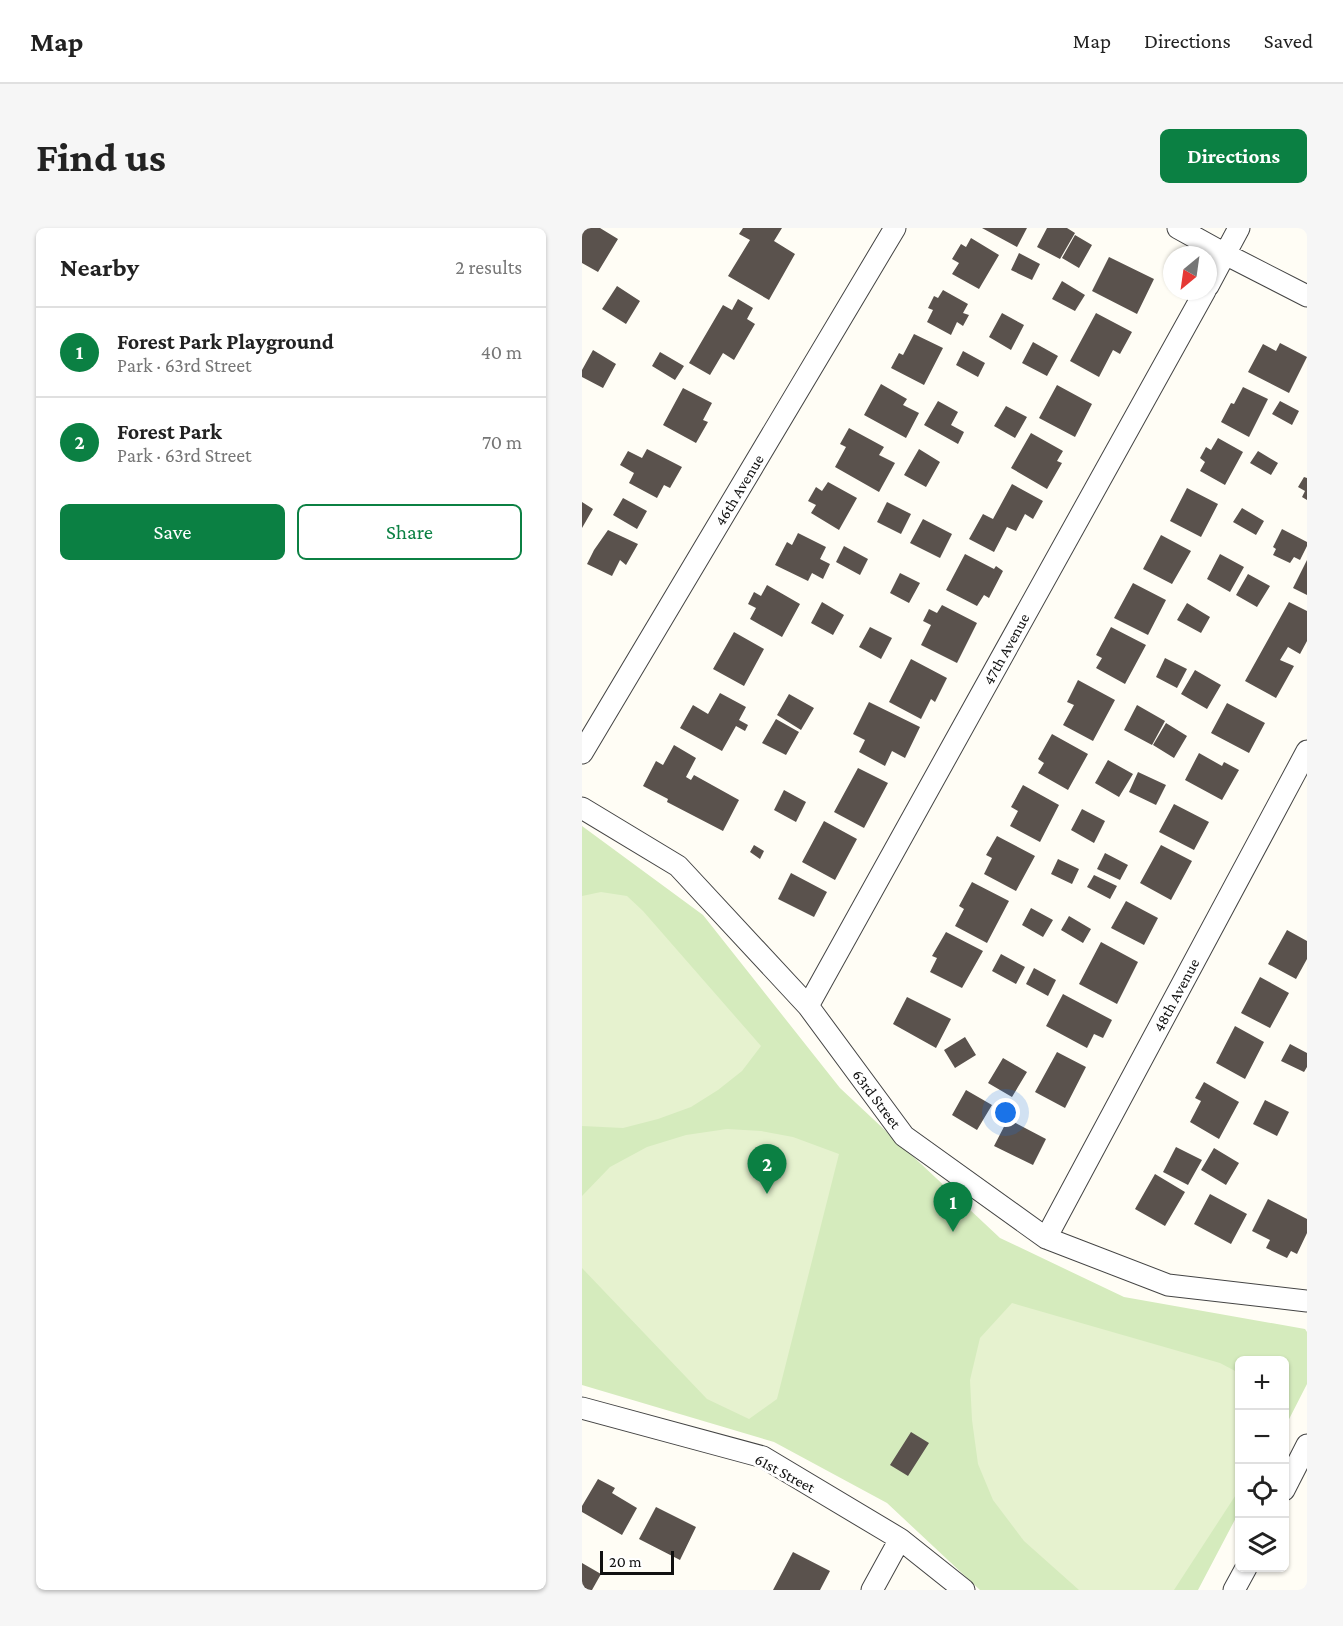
<!DOCTYPE html>
<meta charset="utf-8">
<style>
:root{--surface:#fff;--page:#f6f6f6;--text:#222;--muted:#767676;--line:#e0e0e0;--accent:#0b8043}
body{margin:0;font-family:"Crimson Pro",serif;background:var(--page);color:var(--text)}
.controls{position:absolute;right:18px;bottom:18px;display:grid;overflow:hidden;border-radius:9px;box-shadow:0 2px 4px #0004}
.controls button{width:54px;height:54px;display:grid;place-items:center;padding:0;border:0;border-bottom:2px solid var(--line);background:var(--surface);color:var(--text);font:30px sans-serif}
.compass{position:absolute;left:581px;top:18px;width:54px;height:54px;border-radius:50%;background:var(--surface);box-shadow:0 2px 4px #0004;rotate:209deg}
.scale{position:absolute;left:18px;bottom:15px;width:74px;box-sizing:border-box;padding-left:6px;border:3px solid #111;border-top:0;font-size:16px;line-height:21px;white-space:nowrap;color:#111;-webkit-text-stroke:4px #fff;paint-order:stroke}
.you{position:absolute;left:424px;top:885px;width:21px;height:21px;margin:-15px;border:4px solid #fff;border-radius:50%;background:#1a73e8;box-shadow:0 0 0 9px #1a73e833}
.badge{display:grid;place-items:center;width:39px;height:39px;border-radius:50%;background:var(--accent);color:#fff;font-size:20px;font-weight:700}
.pin{position:absolute;translate:-50% -50px;filter:drop-shadow(0 2px 3px #0008)}
.pin::after{content:'';position:absolute;top:32px;width:21px;height:18px;background:inherit;clip-path:polygon(0 0,100% 0,50% 100%)}
.list{margin:0;padding:0;list-style:none}
h2{display:flex;justify-content:space-between;align-items:center;height:78px;margin:0;padding:0 24px;font-size:26px}
h2 small{font-size:20px;font-weight:400;color:var(--muted)}
.list li{display:grid;grid-template-columns:39px 1fr auto;gap:18px;align-items:center;box-sizing:border-box;height:90px;padding:0 24px;border-top:2px solid var(--line)}
.list b{display:block;font-size:22px;white-space:nowrap}
.list p{margin:0;font-size:20px;white-space:nowrap;color:var(--muted)}
.list em{font-size:20px;font-style:normal;color:var(--muted)}
.actions{display:flex;gap:12px;padding:18px 24px}
.actions a{flex:1;padding:14px 0;border:2px solid var(--accent);border-radius:9px;text-align:center;font-size:21px;color:var(--accent)}
.actions .main{background:var(--accent);color:#fff}
.icon{flex:none;width:33px;height:33px;fill:none;stroke:currentColor;stroke-width:2;stroke-linecap:round;stroke-linejoin:round}
.map{position:relative;flex:none;width:725px;height:1362px;overflow:hidden;border-radius:9px}
header{display:flex;align-items:center;gap:36px;box-sizing:border-box;height:84px;padding:0 30px;background:var(--surface);border-bottom:2px solid var(--line)}
header strong{font-size:28px}
nav{display:flex;gap:33px;margin-inline-start:auto;font-size:21px}
.intro{display:flex;align-items:center;justify-content:space-between;box-sizing:border-box;height:144px;padding:0 36px}
h1{margin:0;font-size:42px}
.button{padding:15px 27px;border-radius:9px;background:var(--accent);color:#fff;font-size:21px;font-weight:700}
main{display:flex;gap:36px;padding:0 36px}
aside{flex:1;background:var(--surface);border-radius:9px;box-shadow:0 2px 4px #0004}
.map>svg:first-child{display:block}
</style>
<header>
<strong>Map</strong>
<nav><a>Map</a><a>Directions</a><a>Saved</a></nav>
</header>
<div class="intro"><h1>Find us</h1><a class="button">Directions</a></div>
<main>
<aside>
<h2>Nearby<small>2 results</small></h2>
<ul class="list">
<li><span class="badge">1</span><div><b>Forest Park Playground</b><p>Park · 63rd Street</p></div><em>40 m</em></li>
<li><span class="badge">2</span><div><b>Forest Park</b><p>Park · 63rd Street</p></div><em>70 m</em></li>
</ul>
<div class="actions"><a class="main">Save</a><a>Share</a></div>
</aside>
<div class="map">
<svg width="725" height="1362" viewBox="0 0 725 1362">
<rect width="100%" height="100%" fill="#fffdf5"/>
<path fill="#d5ebbd" d="M 0,598 L 121,687 L 258,860 L 418,1010 L 542,1069 L 723,1101 L 725,1104 L 725,1156 L 703,1199 L 702,1132 L 658,1132 L 657,1284 L 616,1362 L 398,1362 L 305,1275 L 192,1214 L 0,1157 Z"/>
<path fill="#e6f2cf" d="M 19,664 L 45,668 L 61,683 L 179,818 L 160,843 L 136,862 L 109,879 L 76,891 L 41,900 L 0,898 L 0,668 Z
M 145,901 L 179,903 L 211,909 L 257,926 L 195,1171 L 167,1191 L 125,1171 L 0,1040 L 0,968 L 28,939 L 65,919 L 104,907 Z
M 430,1075 L 638,1135 L 657,1145 L 657,1262 L 592,1362 L 497,1362 L 442,1313 L 411,1272 L 396,1236 L 390,1192 L 388,1152 L 398,1110 Z"/>
<path fill="#5a524d" d="M 0,0 L 18,0 L 36,11 L 16,44 L 0,35 Z
M 161,0 L 200,0 L 192,13 L 213,26 L 187,72 L 146,48 L 168,12 L 157,6 Z
M 400,0 L 445,0 L 435,19 Z
M 465,0 L 485,0 L 493,5 L 478,31 L 455,19 Z
M 493,7 L 510,17 L 497,40 L 480,30 Z
M 389,10 L 417,27 L 397,61 L 370,46 L 377,35 L 370,31 L 379,16 L 384,19 Z
M 437,25 L 458,36 L 450,52 L 429,42 Z
M 527,29 L 572,51 L 555,86 L 510,63 Z
M 480,53 L 503,67 L 493,83 L 470,71 Z
M 35,58 L 58,73 L 44,96 L 20,81 Z
M 361,62 L 386,76 L 381,85 L 387,87 L 381,98 L 375,94 L 369,107 L 345,94 L 351,82 L 346,80 L 352,68 L 356,70 Z
M 156,71 L 171,80 L 165,91 L 173,96 L 152,132 L 141,125 L 128,147 L 107,135 L 141,77 L 150,82 Z
M 420,85 L 442,97 L 429,122 L 407,109 Z
M 514,85 L 550,104 L 538,126 L 531,122 L 517,149 L 488,133 Z
M 332,106 L 361,120 L 342,157 L 309,140 L 317,125 L 321,127 Z
M 451,114 L 476,128 L 465,148 L 440,135 Z
M 698,115 L 725,129 L 707,165 L 666,144 L 681,116 L 694,123 Z
M 11,122 L 34,136 L 21,160 L 0,149 L 0,142 Z
M 381,123 L 403,135 L 396,149 L 374,137 Z
M 78,124 L 102,138 L 93,152 L 70,138 Z
M 299,156 L 325,171 L 321,177 L 337,185 L 324,210 L 282,187 Z
M 475,157 L 510,176 L 493,209 L 457,190 Z
M 661,159 L 686,171 L 667,209 L 639,194 L 649,175 L 652,176 Z
M 101,160 L 130,175 L 121,192 L 126,194 L 114,215 L 81,197 Z
M 356,173 L 376,184 L 369,197 L 382,204 L 376,216 L 342,197 Z
M 698,173 L 717,183 L 710,197 L 690,186 Z
M 424,178 L 445,189 L 433,210 L 412,198 Z
M 267,200 L 302,219 L 297,227 L 313,235 L 297,264 L 253,239 L 264,219 L 258,216 Z
M 449,205 L 481,223 L 475,233 L 480,235 L 465,261 L 429,240 Z
M 636,210 L 661,224 L 643,257 L 618,243 L 623,234 L 618,230 L 624,219 L 629,222 Z
M 65,221 L 100,239 L 88,260 L 82,257 L 75,270 L 47,255 L 52,245 L 38,237 L 46,223 L 60,230 Z
M 337,221 L 358,234 L 344,259 L 322,247 Z
M 676,223 L 696,235 L 689,247 L 668,235 Z
M 722,249 L 725,250 L 725,272 L 720,269 L 723,263 L 716,259 Z
M 246,254 L 275,270 L 257,302 L 229,285 L 234,277 L 226,273 L 234,259 L 240,263 Z
M 430,256 L 461,273 L 451,291 L 443,286 L 434,303 L 425,299 L 412,324 L 387,311 L 401,286 L 411,291 Z
M 605,260 L 636,276 L 619,309 L 588,293 Z
M 41,270 L 65,283 L 55,301 L 31,287 Z
M 0,274 L 11,281 L 0,300 Z
M 305,274 L 329,286 L 319,306 L 295,294 Z
M 660,280 L 682,293 L 674,307 L 651,294 Z
M 341,291 L 370,306 L 358,330 L 328,315 Z
M 700,301 L 725,314 L 725,318 L 718,332 L 712,329 L 708,335 L 691,327 L 694,321 L 691,319 Z
M 26,302 L 56,316 L 44,337 L 38,332 L 30,348 L 5,336 L 12,322 Z
M 216,305 L 244,319 L 238,331 L 248,336 L 241,351 L 230,345 L 226,353 L 193,337 L 205,314 L 210,317 Z
M 579,307 L 609,323 L 590,356 L 561,341 Z
M 262,318 L 286,331 L 278,347 L 254,334 Z
M 383,326 L 412,341 L 414,338 L 421,343 L 407,370 L 402,367 L 395,378 L 364,362 Z
M 638,326 L 662,339 L 648,364 L 625,351 Z
M 725,332 L 725,367 L 711,360 Z
M 318,345 L 338,355 L 327,375 L 308,365 Z
M 666,346 L 688,358 L 675,379 L 654,367 Z
M 551,355 L 584,372 L 566,407 L 532,390 Z
M 185,357 L 218,376 L 200,409 L 168,391 L 174,380 L 166,376 L 172,364 L 179,368 Z
M 240,374 L 262,387 L 251,407 L 229,395 Z
M 707,374 L 725,383 L 725,413 L 718,426 L 706,419 L 698,432 L 712,438 L 694,470 L 663,453 Z
M 605,375 L 628,389 L 619,405 L 595,392 Z
M 360,377 L 395,395 L 375,435 L 339,417 L 349,397 L 341,393 L 347,381 L 355,385 Z
M 288,399 L 310,410 L 299,431 L 277,419 Z
M 529,399 L 564,417 L 543,456 L 514,440 L 520,430 L 514,427 Z
M 152,404 L 182,421 L 162,458 L 131,441 Z
M 583,430 L 605,441 L 595,460 L 574,449 Z
M 329,431 L 365,450 L 353,474 L 349,471 L 339,491 L 307,474 Z
M 613,442 L 639,457 L 625,481 L 599,466 Z
M 496,452 L 533,472 L 511,513 L 481,497 L 492,477 L 485,474 Z
M 138,465 L 164,479 L 157,492 L 166,497 L 163,503 L 154,498 L 140,523 L 98,500 L 111,477 L 126,486 Z
M 207,466 L 232,480 L 219,502 L 195,487 Z
M 287,474 L 338,499 L 323,530 L 310,523 L 303,538 L 277,524 L 283,512 L 271,506 Z
M 645,475 L 683,495 L 667,525 L 629,505 Z
M 555,477 L 583,493 L 570,517 L 542,502 Z
M 194,491 L 217,504 L 204,527 L 180,515 Z
M 584,495 L 605,508 L 592,530 L 571,517 Z
M 470,506 L 506,526 L 486,562 L 456,545 L 462,535 L 456,531 Z
M 92,517 L 114,530 L 104,549 L 109,552 L 112,547 L 157,572 L 141,603 L 85,574 L 86,571 L 61,558 L 74,533 L 81,537 Z
M 617,525 L 640,538 L 642,534 L 657,542 L 640,572 L 603,552 Z
M 526,532 L 551,546 L 537,569 L 513,555 Z
M 276,540 L 306,555 L 282,600 L 252,584 Z
M 556,544 L 584,557 L 574,577 L 547,564 Z
M 441,557 L 477,577 L 458,614 L 428,598 L 436,583 L 429,579 Z
M 202,562 L 224,574 L 214,594 L 192,582 Z
M 592,576 L 627,594 L 612,622 L 577,604 Z
M 500,581 L 523,593 L 512,615 L 489,602 Z
M 242,593 L 275,611 L 253,652 L 220,634 Z
M 415,608 L 453,628 L 434,663 L 402,646 L 410,630 L 404,627 Z
M 172,617 L 182,623 L 178,631 L 168,624 Z
M 579,617 L 610,633 L 589,672 L 558,655 Z
M 523,625 L 546,637 L 538,652 L 515,641 Z
M 476,631 L 497,641 L 490,656 L 469,646 Z
M 209,645 L 245,664 L 232,689 L 196,671 Z
M 512,647 L 535,658 L 528,671 L 505,659 Z
M 390,654 L 427,673 L 405,715 L 373,698 L 382,681 L 377,678 Z
M 544,673 L 576,690 L 562,717 L 529,700 Z
M 449,680 L 471,692 L 461,709 L 440,697 Z
M 487,688 L 509,701 L 501,715 L 479,702 Z
M 705,702 L 725,713 L 725,731 L 714,751 L 686,736 Z
M 364,704 L 401,723 L 380,760 L 348,744 L 355,730 L 350,728 Z
M 519,714 L 556,734 L 535,776 L 497,756 Z
M 419,726 L 443,739 L 434,756 L 410,743 Z
M 452,740 L 474,752 L 466,768 L 444,756 Z
M 678,749 L 707,765 L 688,800 L 659,785 Z
M 481,766 L 530,792 L 521,810 L 512,806 L 505,820 L 464,798 Z
M 325,769 L 369,791 L 354,820 L 311,796 Z
M 653,798 L 682,814 L 663,851 L 634,835 Z
M 383,809 L 394,827 L 373,840 L 362,822 Z
M 708,816 L 725,825 L 725,839 L 722,844 L 699,833 Z
M 475,824 L 504,839 L 483,880 L 453,864 Z
M 421,830 L 445,844 L 430,869 L 406,855 Z
M 622,854 L 657,874 L 637,911 L 608,894 L 619,873 L 613,870 Z
M 384,862 L 410,877 L 395,902 L 370,887 Z
M 683,872 L 707,884 L 695,908 L 671,896 Z
M 426,891 L 464,911 L 451,937 L 412,918 Z
M 594,919 L 620,932 L 606,957 L 581,944 Z
M 632,920 L 657,935 L 644,957 L 619,942 Z
M 573,946 L 603,964 L 583,998 L 553,981 Z
M 628,966 L 665,986 L 649,1016 L 612,996 Z
M 686,971 L 725,991 L 725,1005 L 715,1026 L 709,1023 L 705,1030 L 684,1020 L 688,1012 L 670,1003 Z
M 329,1204 L 347,1215 L 326,1248 L 308,1237 Z
M 16,1251 L 33,1260 L 30,1265 L 55,1280 L 40,1307 L 0,1284 L 0,1278 Z
M 74,1279 L 114,1299 L 98,1332 L 57,1311 Z
M 211,1324 L 248,1343 L 238,1362 L 191,1362 Z
M 0,1335 L 19,1346 L 10,1362 L 6,1362 L 0,1359 Z"/>
<g fill="none" stroke-linecap="round" stroke-linejoin="round">
<defs>
<path id="street" d="M 596,0 L 643,26 L 725,68
M 626,58 L 657,0
M 0,525 L 313,0
M 0,580 L 96,638 L 226,778 L 322,908 L 464,1010 L 586,1057 L 725,1073
M 226,778 L 623,63
M 464,1010 L 725,523
M 0,1180 L 181,1229 L 318,1311 L 382,1362
M 702,1262 L 725,1217
M 290,1362 L 318,1311
M 652,1362 L 664,1340"/>
</defs>
<use href="#street" stroke="#444" stroke-width="23"/>
<use href="#street" stroke="#fff" stroke-width="21"/>
</g>
<g text-anchor="middle" dominant-baseline="central" stroke-width="6" stroke-linejoin="round" paint-order="stroke">
<g font-size="16" fill="#111" stroke="#fff">
<text transform="translate(157 262) rotate(-59)">46th Avenue</text>
<text transform="translate(424 421) rotate(-61)">47th Avenue</text>
<text transform="translate(594 767) rotate(-62)">48th Avenue</text>
<text transform="translate(295 871) rotate(53)">63rd Street</text>
<text transform="translate(203 1245) rotate(28)">61st Street</text>
</g>
</g>
</svg>
<div class="controls">
<button>+</button>
<button>−</button>
<button><svg class="icon" aria-label="locate" viewBox="0 0 24 24"><circle cx="12" cy="12" r="6"/><path d="M12 2v4M12 18v4M2 12h4M18 12h4"/></svg></button>
<button><svg class="icon" aria-label="layers" viewBox="0 0 24 24"><path d="M12 4l9 5-9 5-9-5zM3 14l9 5 9-5"/></svg></button>
</div>
<svg class="compass" viewBox="-18 -18 36 36"><path d="M0-13l5 13h-10z" fill="#e53935"/><path d="M0 13l5-13h-10z" fill="#767676"/></svg>
<div class="scale">20 m</div>
<div class="you"></div>
<div class="pin badge" style="left:371px;top:1004px">1</div>
<div class="pin badge" style="left:185px;top:966px">2</div>
</div>
</main>
